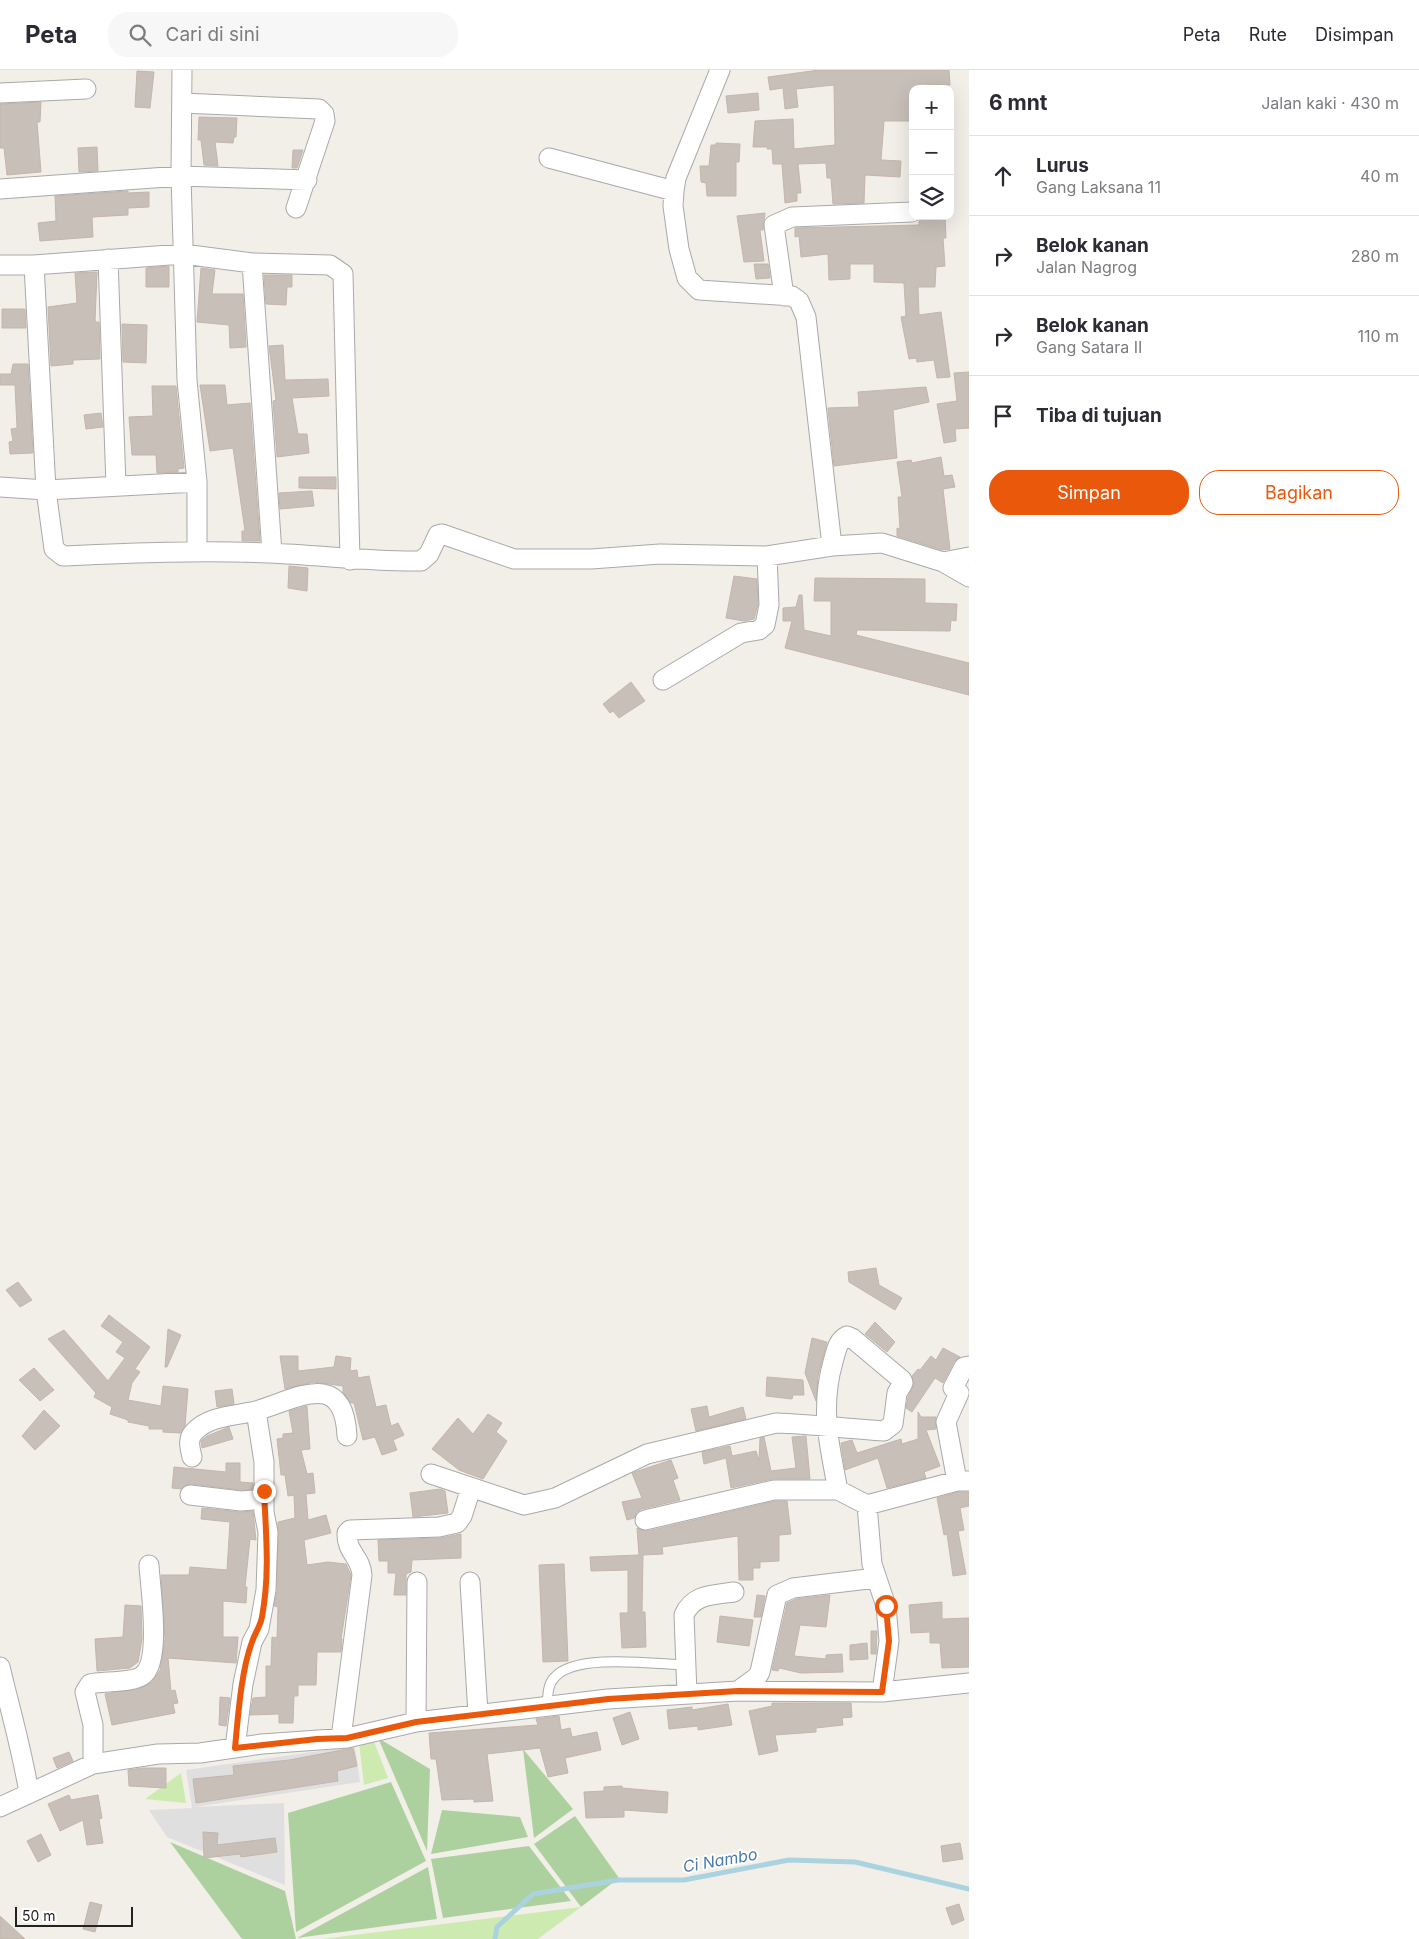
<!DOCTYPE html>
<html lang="id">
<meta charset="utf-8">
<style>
:root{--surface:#fff;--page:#f7f7f7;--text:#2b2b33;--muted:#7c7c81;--line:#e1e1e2;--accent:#ea580c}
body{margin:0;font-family:Inter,sans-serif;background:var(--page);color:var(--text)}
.controls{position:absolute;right:15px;top:15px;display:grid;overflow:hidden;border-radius:10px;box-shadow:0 5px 20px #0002}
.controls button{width:45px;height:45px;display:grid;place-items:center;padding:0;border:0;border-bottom:1px solid var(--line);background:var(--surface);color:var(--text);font:25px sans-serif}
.scale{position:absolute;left:15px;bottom:12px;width:118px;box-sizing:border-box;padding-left:5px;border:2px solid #222;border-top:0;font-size:14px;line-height:18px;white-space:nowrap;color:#222;-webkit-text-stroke:4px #fff;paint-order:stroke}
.stop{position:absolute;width:15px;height:15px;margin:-11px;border:4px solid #ea580c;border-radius:50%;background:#fff}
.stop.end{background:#ea580c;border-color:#fff;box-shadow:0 1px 5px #0008}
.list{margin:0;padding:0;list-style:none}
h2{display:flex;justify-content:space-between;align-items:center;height:65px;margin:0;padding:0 20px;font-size:21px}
h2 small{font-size:16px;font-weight:400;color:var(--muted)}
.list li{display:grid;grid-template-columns:32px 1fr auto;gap:15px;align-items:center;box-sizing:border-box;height:80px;padding:0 20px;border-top:1px solid var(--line)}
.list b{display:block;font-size:19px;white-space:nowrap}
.list p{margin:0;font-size:16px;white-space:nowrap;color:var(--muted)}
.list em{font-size:16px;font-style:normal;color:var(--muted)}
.actions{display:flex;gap:10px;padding:15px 20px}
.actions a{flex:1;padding:11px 0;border:1px solid var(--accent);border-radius:20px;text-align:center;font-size:18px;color:var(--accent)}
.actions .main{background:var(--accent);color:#fff}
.icon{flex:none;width:28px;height:28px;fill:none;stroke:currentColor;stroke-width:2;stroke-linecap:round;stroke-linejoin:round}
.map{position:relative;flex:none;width:969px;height:1869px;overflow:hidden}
header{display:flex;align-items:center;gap:30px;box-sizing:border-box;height:70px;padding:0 25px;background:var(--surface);border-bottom:1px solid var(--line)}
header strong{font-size:24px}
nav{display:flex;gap:28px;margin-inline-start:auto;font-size:18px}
.search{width:350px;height:45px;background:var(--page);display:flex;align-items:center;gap:12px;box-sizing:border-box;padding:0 18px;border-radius:20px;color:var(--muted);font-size:19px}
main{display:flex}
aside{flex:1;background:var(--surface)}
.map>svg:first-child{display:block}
</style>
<header>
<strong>Peta</strong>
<div class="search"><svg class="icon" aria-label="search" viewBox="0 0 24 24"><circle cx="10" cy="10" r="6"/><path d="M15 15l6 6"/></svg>Cari di sini</div>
<nav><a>Peta</a><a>Rute</a><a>Disimpan</a></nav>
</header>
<main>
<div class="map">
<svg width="969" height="1869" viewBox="0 0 969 1869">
<rect width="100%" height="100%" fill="#f2efe9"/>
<path fill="#e0dfdf" d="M 355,1676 L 360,1712 L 194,1737 L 284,1733 L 285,1815 L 167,1767 L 149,1740 L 192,1738 L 186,1700 Z"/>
<path fill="#cdebb0" d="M 373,1669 L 388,1708 L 364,1715 L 359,1673 Z
M 181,1703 L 186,1733 L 145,1729 Z
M 581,1837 L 538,1869 L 321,1869 Z"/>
<path fill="#add19e" d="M 378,1668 L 430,1699 L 427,1782 L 427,1781 Z
M 523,1679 L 573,1739 L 534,1768 Z
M 391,1712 L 426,1791 L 296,1862 L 288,1743 Z
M 442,1740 L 520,1747 L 528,1767 L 431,1784 Z
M 575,1746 L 619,1808 L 581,1837 L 534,1774 Z
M 170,1772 L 285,1821 L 296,1869 L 242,1869 Z
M 529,1776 L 571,1831 L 443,1848 L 431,1789 Z
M 428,1797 L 437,1849 L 297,1868 Z"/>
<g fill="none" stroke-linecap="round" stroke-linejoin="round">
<path stroke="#aad3df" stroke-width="5" d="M 495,1869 L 497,1857 L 533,1824 L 618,1810 L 684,1810 L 789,1790 L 855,1792 L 969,1819"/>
</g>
<path fill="#c7bfb8" stroke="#c4b6ab" d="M 819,0 L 949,0 L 950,15 L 920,14 L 920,19 L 913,19 L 913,51 L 884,51 L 881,90 L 901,91 L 900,107 L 865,105 L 864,133 L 833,134 L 831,108 L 827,108 L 826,93 L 798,94 L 801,123 L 797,123 L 797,131 L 785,133 L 782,94 L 773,94 L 772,79 L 767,79 L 768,77 L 753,77 L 755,51 L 793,49 L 794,79 L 835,75 L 834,15 L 796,19 L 798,37 L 785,39 L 783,18 L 770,20 L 768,7 Z
M 137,1 L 154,2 L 150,38 L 135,37 Z
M 758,23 L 759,40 L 728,43 L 726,26 Z
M 41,32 L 40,52 L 37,52 L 41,102 L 7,105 L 4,78 L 0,78 L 0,34 Z
M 199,47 L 237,48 L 236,67 L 234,67 L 233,73 L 215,72 L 218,96 L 204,95 L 201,70 L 198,70 Z
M 716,73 L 740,74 L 739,92 L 736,92 L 736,126 L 707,126 L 706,113 L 701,112 L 700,96 L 709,96 L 711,75 L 716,75 Z
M 97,77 L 98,101 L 79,102 L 78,78 Z
M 293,80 L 303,80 L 297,98 L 292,98 Z
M 128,121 L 128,123 L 149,122 L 149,137 L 128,138 L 128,145 L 92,147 L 93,167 L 40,171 L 38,153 L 56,151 L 55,126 Z
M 765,143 L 763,160 L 760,160 L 764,191 L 744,192 L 737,146 Z
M 922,146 L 945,146 L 946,168 L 943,168 L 945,196 L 936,197 L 935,217 L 918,217 L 919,245 L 941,242 L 950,307 L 937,308 L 934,290 L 917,292 L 916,288 L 909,289 L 901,247 L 906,246 L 904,213 L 874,212 L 874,194 L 850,194 L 850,209 L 829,210 L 828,184 L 801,187 L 799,166 L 795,167 L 795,158 L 919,155 L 919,151 Z
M 754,194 L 768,194 L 770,208 L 756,209 Z
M 169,196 L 169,217 L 146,217 L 146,198 Z
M 201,198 L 215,200 L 212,224 L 243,224 L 246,277 L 230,278 L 229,255 L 197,252 Z
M 97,202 L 95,252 L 99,252 L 100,289 L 73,290 L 73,294 L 51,296 L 48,237 L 77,233 L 75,203 Z
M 264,205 L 292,205 L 292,217 L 287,217 L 286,235 L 266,234 Z
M 2,239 L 25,239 L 26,258 L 2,258 Z
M 122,254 L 147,255 L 146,293 L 123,292 Z
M 283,275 L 285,310 L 328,309 L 329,326 L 292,328 L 298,364 L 307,364 L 309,383 L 277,387 L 273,331 L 276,330 L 269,276 Z
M 13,294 L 28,294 L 33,383 L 10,384 L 9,372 L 13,371 L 11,359 L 17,358 L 15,315 L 0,315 L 0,304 L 11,304 Z
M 969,302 L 969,358 L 955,359 L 956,371 L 944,373 L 937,334 L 957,331 L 954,303 Z
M 200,315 L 225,315 L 227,335 L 250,333 L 260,471 L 242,471 L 242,461 L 245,461 L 233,378 L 210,381 Z
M 152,316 L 176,316 L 184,398 L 178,399 L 178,402 L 157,403 L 156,385 L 132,385 L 129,347 L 153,346 Z
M 926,317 L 929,332 L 893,340 L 897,388 L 834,396 L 828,338 L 859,337 L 858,322 Z
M 101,343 L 103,357 L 86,359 L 84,345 Z
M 941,387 L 944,406 L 952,405 L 955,417 L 943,419 L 950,479 L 942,480 L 897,466 L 897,458 L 900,459 L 898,427 L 902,427 L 897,392 L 911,390 L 912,393 Z
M 299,407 L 336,407 L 336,419 L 299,418 Z
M 312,421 L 314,436 L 280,439 L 279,423 Z
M 289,496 L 308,498 L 307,521 L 288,518 Z
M 734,506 L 757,509 L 758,534 L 754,549 L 744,551 L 726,548 Z
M 815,508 L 925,509 L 925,533 L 957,534 L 956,551 L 951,550 L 950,561 L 857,560 L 856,565 L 969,593 L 969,625 L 785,578 L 792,551 L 783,551 L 783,538 L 796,537 L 799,525 L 802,525 L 804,560 L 831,566 L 831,531 L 814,531 Z
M 631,612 L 645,631 L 619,648 L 613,641 L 610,643 L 603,634 Z
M 876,1198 L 879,1215 L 902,1228 L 895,1240 L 849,1212 L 848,1202 Z
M 18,1212 L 32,1230 L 20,1237 L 6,1220 Z
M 109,1245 L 150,1277 L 135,1299 L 140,1302 L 132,1313 L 128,1330 L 161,1336 L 163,1316 L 188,1319 L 185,1356 L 180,1363 L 163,1362 L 163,1359 L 149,1359 L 149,1356 L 128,1352 L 128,1350 L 110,1344 L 112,1337 L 94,1327 L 96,1323 L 48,1269 L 64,1260 L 108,1311 L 125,1288 L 116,1282 L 123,1272 L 101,1256 Z
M 875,1252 L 895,1272 L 887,1282 L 865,1264 Z
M 168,1259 L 181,1265 L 167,1297 L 165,1297 Z
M 812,1268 L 827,1272 L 818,1306 L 816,1331 L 805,1303 Z
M 943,1278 L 960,1287 L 954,1292 L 943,1313 L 935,1308 L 912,1342 L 906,1338 L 908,1327 L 914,1315 L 912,1306 L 918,1299 L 920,1300 L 931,1286 L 936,1290 Z
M 280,1286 L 298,1286 L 298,1301 L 334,1297 L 336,1286 L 351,1288 L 350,1301 L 357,1300 L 358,1308 L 369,1306 L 376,1337 L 386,1335 L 391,1356 L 398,1353 L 404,1365 L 393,1370 L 397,1380 L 382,1385 L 375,1367 L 363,1370 L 354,1333 L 351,1333 L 343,1322 L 343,1316 L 314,1312 L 285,1319 Z
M 34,1298 L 54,1320 L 40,1331 L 19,1310 Z
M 767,1307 L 803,1310 L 804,1325 L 793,1325 L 792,1329 L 766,1326 Z
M 232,1319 L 234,1334 L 217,1337 L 215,1321 Z
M 307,1336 L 310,1379 L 301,1380 L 307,1404 L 313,1403 L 315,1423 L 306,1424 L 308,1450 L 326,1445 L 331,1463 L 304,1470 L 307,1495 L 328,1492 L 346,1494 L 351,1505 L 341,1569 L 342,1569 L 341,1582 L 317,1582 L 316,1615 L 298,1615 L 298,1626 L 294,1626 L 293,1653 L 279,1653 L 279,1644 L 250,1645 L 253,1628 L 266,1627 L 266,1596 L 271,1596 L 272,1567 L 277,1568 L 278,1537 L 274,1536 L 277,1521 L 278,1452 L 295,1448 L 294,1425 L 288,1426 L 285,1405 L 281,1405 L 277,1369 L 283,1368 L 283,1364 L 293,1363 L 289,1341 Z
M 707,1336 L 709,1347 L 743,1337 L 746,1349 L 696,1361 L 691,1339 Z
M 44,1340 L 60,1356 L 35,1380 L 22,1366 Z
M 918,1342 L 921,1347 L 936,1347 L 936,1359 L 926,1360 L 940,1396 L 924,1402 L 926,1408 L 887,1418 L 878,1388 L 845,1400 L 841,1373 L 852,1370 L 857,1383 L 901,1369 L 902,1374 L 918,1369 Z
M 488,1344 L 502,1353 L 496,1362 L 507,1371 L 483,1409 L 459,1400 L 432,1379 L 458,1348 L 473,1364 Z
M 229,1357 L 233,1369 L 202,1378 L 201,1371 L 207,1366 Z
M 806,1366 L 810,1409 L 772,1409 L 731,1418 L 726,1388 L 704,1394 L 702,1382 L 730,1376 L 732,1386 L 756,1381 L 759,1391 L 760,1368 L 764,1367 L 771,1401 L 796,1398 L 792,1367 Z
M 671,1390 L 678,1408 L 673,1410 L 680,1430 L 642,1439 L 637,1442 L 634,1448 L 627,1450 L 622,1432 L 642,1428 L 632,1403 Z
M 226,1393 L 240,1393 L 240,1412 L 253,1413 L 253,1419 L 241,1420 L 191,1414 L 181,1419 L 172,1418 L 174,1397 L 226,1402 Z
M 440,1419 L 445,1421 L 448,1443 L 413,1447 L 410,1423 Z
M 958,1422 L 969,1422 L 969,1436 L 960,1438 L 964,1460 L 958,1461 L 966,1504 L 953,1506 L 947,1464 L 944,1465 L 937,1428 Z
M 775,1431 L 787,1431 L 791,1464 L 779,1465 L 779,1491 L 760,1492 L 760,1498 L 753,1498 L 753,1510 L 739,1510 L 738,1466 L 662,1477 L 663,1484 L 643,1485 L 642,1542 L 645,1542 L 646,1577 L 622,1578 L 620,1543 L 628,1543 L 628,1500 L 591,1501 L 590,1487 L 639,1485 L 637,1458 L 648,1461 Z
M 202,1438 L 240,1442 L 253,1441 L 256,1470 L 250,1469 L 245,1517 L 247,1517 L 246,1533 L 223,1531 L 223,1567 L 238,1567 L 236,1593 L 168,1588 L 171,1621 L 175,1620 L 178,1633 L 173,1634 L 175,1643 L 112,1655 L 105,1624 L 144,1617 L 152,1612 L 160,1600 L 165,1569 L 161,1505 L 189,1505 L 190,1497 L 227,1500 L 230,1452 L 201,1449 Z
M 461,1464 L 461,1488 L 412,1490 L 411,1502 L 406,1504 L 406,1525 L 394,1525 L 396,1503 L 388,1503 L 388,1491 L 379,1491 L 378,1470 L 440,1468 Z
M 564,1494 L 568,1591 L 543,1592 L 539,1495 Z
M 757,1525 L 765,1526 L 761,1547 L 754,1547 Z
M 830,1525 L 826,1557 L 800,1555 L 794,1586 L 826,1589 L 826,1585 L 842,1584 L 843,1602 L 801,1603 L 779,1598 L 778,1601 L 772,1600 L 787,1533 L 796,1529 Z
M 942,1532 L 942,1549 L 969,1548 L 969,1597 L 942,1598 L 940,1573 L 930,1573 L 930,1562 L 911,1563 L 909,1535 Z
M 125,1535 L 141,1536 L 142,1569 L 138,1592 L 130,1598 L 97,1601 L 95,1569 L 123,1567 Z
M 720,1546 L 753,1550 L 749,1576 L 717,1572 Z
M 871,1561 L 877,1561 L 876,1584 L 871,1584 Z
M 867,1573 L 868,1589 L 850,1590 L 850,1575 Z
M 220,1627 L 230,1628 L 226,1656 L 219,1655 Z
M 772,1633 L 851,1633 L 852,1647 L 842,1648 L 843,1655 L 816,1658 L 816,1662 L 775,1665 L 778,1681 L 759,1685 L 749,1641 L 772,1636 Z
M 728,1634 L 732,1655 L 698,1660 L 698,1656 L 669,1659 L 667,1640 L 692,1637 L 692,1640 Z
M 630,1642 L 639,1669 L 622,1675 L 613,1648 Z
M 559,1646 L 561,1660 L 570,1658 L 572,1667 L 597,1662 L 601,1680 L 565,1688 L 568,1703 L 548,1707 L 540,1678 L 487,1684 L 493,1731 L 474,1732 L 474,1729 L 442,1730 L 436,1689 L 431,1689 L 429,1663 L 538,1655 L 536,1649 Z
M 353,1678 L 357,1696 L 337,1701 L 338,1711 L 196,1733 L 193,1709 L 234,1705 L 233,1696 L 289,1690 Z
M 69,1682 L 73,1691 L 57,1698 L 53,1688 Z
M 143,1698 L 166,1698 L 166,1718 L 129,1716 L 128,1700 Z
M 622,1716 L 622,1718 L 668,1722 L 667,1743 L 624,1740 L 624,1747 L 586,1748 L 584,1722 L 604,1721 L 604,1717 Z
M 69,1725 L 71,1730 L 98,1725 L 102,1748 L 99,1749 L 103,1773 L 87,1775 L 83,1750 L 60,1761 L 48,1734 Z
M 203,1762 L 218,1763 L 217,1775 L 275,1768 L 277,1782 L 241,1787 L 240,1784 L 204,1788 Z
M 41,1764 L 51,1785 L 38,1792 L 27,1771 Z
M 960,1773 L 963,1789 L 943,1792 L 941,1776 Z
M 90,1832 L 102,1835 L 95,1862 L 83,1859 Z
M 959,1834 L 964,1850 L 952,1855 L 946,1838 Z
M 0,1846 L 25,1869 L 0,1869 Z"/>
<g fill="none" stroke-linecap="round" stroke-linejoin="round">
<defs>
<path id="service" d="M 547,1636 C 548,1627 547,1614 555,1607 C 576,1583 654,1594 685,1595"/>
<path id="minor" d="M 182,0 L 181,106 L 187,310 L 197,412 L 197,480
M 720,0 L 676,108 L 674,121 L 673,136 L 679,179 L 687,208 L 699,220 L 792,226 L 799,231 L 806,247 L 832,476
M 0,23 L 86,19
M 182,33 L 319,39 L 324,44 L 325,51 L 296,138
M 549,88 L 674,121
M 0,119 L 181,106 L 307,110
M 108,189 L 116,416
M 252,193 L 272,483
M 0,195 L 34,195 L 183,184 L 252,193 L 330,195 L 343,204 L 350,490
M 34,195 L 46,420 L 54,479 L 63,486 C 132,483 200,480 269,483 C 320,485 370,492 421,491 L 429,484 L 438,465 L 442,464 L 514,489 L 591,489 L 660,484 L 767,486 L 832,476 L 882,473 L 943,492 L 969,507
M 784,226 L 774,155 L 792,147 L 912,142
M 0,417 L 46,420 L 197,412
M 943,492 L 969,487
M 663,610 L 741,563 L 759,560 L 765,555 L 769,535 L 767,486
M 192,1387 C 190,1378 187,1369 194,1362 C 210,1345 236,1346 256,1341 C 296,1329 344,1298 347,1366
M 431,1404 L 524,1435 L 555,1428 L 647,1384 L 776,1353 C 812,1354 848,1359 884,1361 L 893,1354 L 897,1323 L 903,1313 L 902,1310 L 852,1268 L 847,1266 C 837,1271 836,1282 833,1292 C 820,1337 829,1375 838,1420
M 957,1411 L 946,1352 L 959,1323 L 953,1318 L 964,1297 L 969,1296
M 190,1425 L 241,1431 L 264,1429
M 867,1435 L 872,1494 L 886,1536 L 889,1571 L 882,1622
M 645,1450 L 774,1420 L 838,1420 L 867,1435 L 957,1411 L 969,1411
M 470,1512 L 478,1644
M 0,1597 C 10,1639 22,1680 29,1723
M 738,1621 L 757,1607 L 760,1602 L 777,1525 L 793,1518 L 876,1508
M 687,1624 L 684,1545 C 693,1524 713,1525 734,1522
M 416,1652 L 417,1512
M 341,1668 L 362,1505 C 361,1487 346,1482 347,1463 L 350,1460 L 439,1457 L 457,1453 L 462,1446 L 471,1418
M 235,1678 L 243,1614 L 252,1572 L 259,1559 L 266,1520 L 268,1462 L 264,1442 L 264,1392 L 256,1341
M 93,1694 L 93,1655 L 85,1622 L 90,1614 C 102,1611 134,1613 143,1605 C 162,1590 150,1517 149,1495
M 0,1737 L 93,1694 L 158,1684 L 200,1683 L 262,1674 L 347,1668 L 416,1652 L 608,1629 L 738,1621 L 882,1622 L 969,1613"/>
</defs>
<use href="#service" stroke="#a9a9a9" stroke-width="11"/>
<use href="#minor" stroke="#a9a9a9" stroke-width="21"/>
<use href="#service" stroke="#fff" stroke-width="9"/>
<use href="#minor" stroke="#fff" stroke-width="19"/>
</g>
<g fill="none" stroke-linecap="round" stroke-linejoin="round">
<path stroke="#ea580c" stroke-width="6" d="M 264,1421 C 266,1465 270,1503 262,1547 C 260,1557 255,1563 252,1572 C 241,1601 238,1647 235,1678 L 317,1669 L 347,1668 L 416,1652 L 608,1629 L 738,1621 L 882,1622 L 889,1571 L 886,1536"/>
</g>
<g text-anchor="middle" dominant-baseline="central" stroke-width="4" stroke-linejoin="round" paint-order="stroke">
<g font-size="16" font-style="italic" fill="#4a7aab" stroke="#fff">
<text transform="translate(720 1790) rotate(-10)">Ci Nambo</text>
</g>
</g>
</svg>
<div class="controls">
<button>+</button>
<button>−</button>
<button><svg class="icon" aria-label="layers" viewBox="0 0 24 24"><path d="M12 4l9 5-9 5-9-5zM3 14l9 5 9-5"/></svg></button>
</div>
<div class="scale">50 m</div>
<div class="stop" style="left:886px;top:1536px"></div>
<div class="stop end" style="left:264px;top:1421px"></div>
</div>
<aside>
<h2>6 mnt<small>Jalan kaki · 430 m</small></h2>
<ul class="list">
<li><svg class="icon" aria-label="ahead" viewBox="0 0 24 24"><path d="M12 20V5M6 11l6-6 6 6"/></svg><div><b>Lurus</b><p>Gang Laksana 11</p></div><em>40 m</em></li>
<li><svg class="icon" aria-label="right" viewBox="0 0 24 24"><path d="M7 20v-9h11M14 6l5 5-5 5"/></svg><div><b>Belok kanan</b><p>Jalan Nagrog</p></div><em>280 m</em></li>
<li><svg class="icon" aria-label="right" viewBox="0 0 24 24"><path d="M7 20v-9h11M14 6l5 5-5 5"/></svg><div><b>Belok kanan</b><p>Gang Satara II</p></div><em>110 m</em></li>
<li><svg class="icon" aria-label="arrive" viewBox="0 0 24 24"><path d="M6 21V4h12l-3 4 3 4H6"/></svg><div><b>Tiba di tujuan</b></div></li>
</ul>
<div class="actions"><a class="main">Simpan</a><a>Bagikan</a></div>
</aside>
</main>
